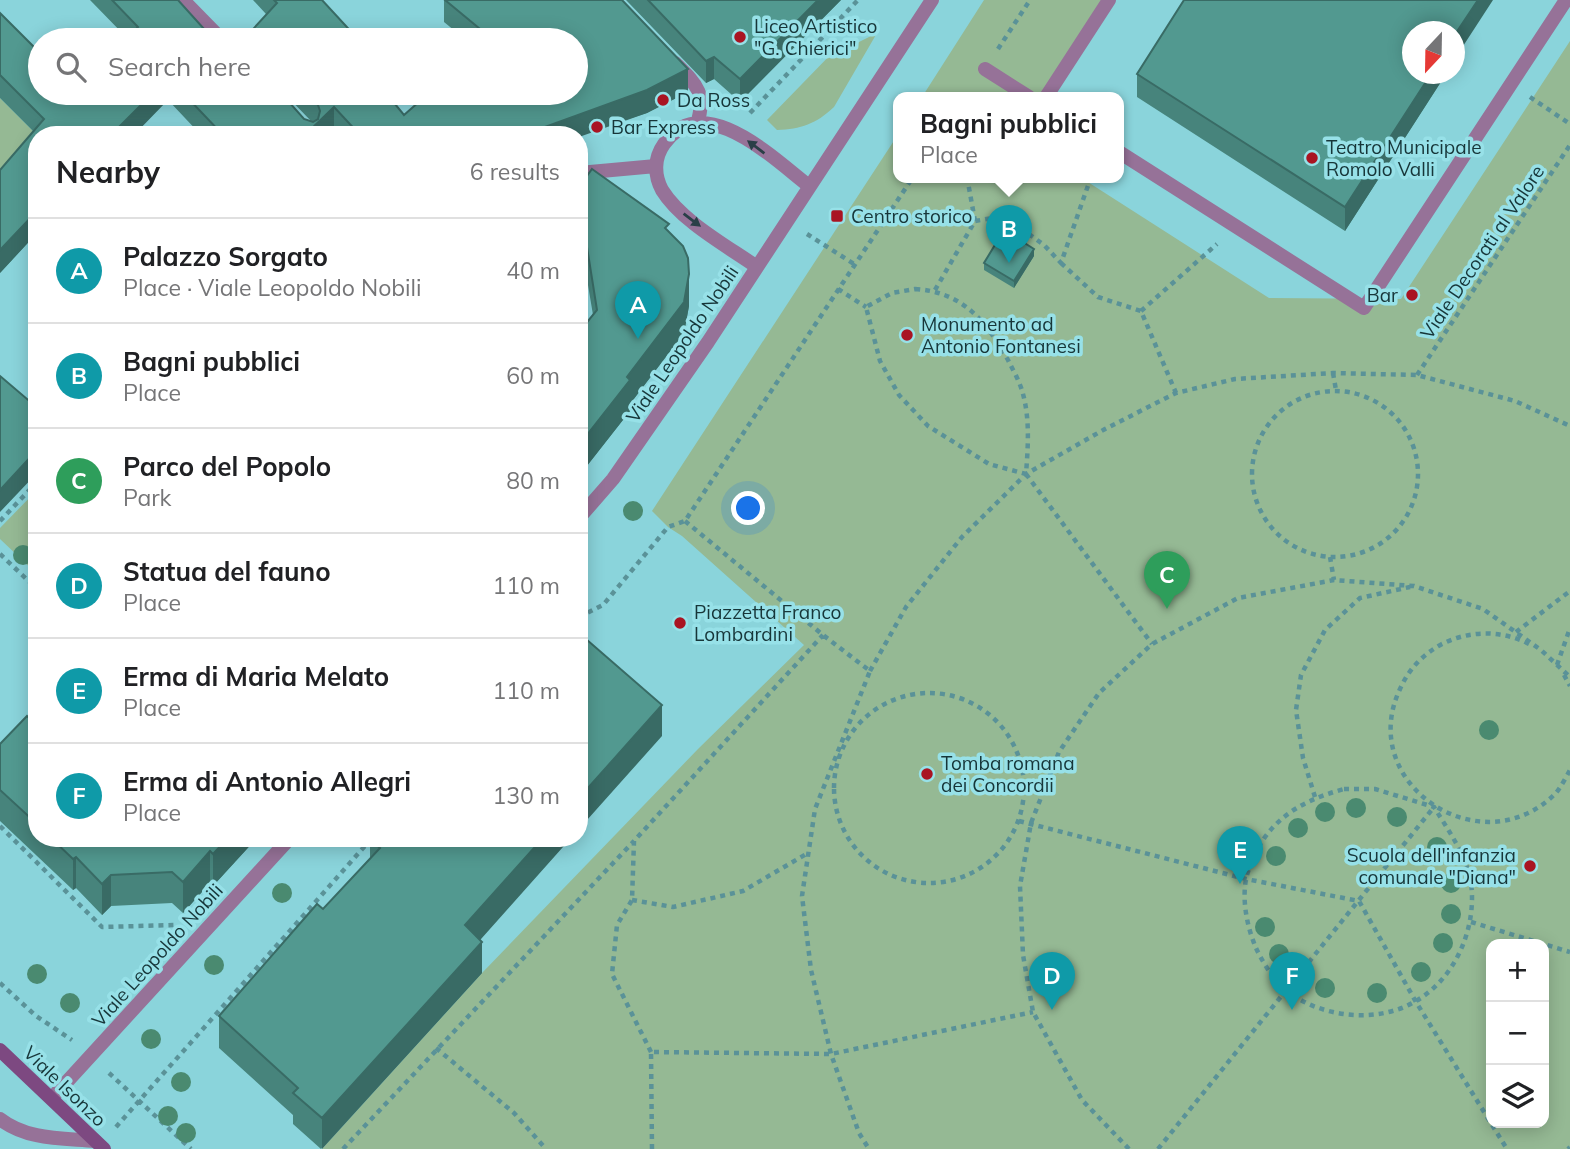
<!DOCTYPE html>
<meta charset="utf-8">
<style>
:root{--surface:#fff;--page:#f6f6f6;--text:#202124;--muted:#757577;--line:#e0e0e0;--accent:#b45309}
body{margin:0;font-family:Mulish,sans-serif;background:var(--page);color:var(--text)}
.controls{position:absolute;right:21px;bottom:21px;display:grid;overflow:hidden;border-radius:14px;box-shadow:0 4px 18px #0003}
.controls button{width:63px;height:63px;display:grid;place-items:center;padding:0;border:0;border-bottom:2px solid var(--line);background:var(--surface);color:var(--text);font:35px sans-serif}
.compass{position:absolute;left:1402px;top:21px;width:63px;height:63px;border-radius:50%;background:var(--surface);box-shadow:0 4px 18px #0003;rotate:202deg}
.you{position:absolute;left:749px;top:509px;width:24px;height:24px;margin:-18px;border:5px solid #fff;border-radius:50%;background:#1a73e8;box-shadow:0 0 0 10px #1a73e833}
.badge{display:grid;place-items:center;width:46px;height:46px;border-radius:50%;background:var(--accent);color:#fff;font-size:23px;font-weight:700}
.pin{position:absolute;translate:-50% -58px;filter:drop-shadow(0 2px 4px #0008)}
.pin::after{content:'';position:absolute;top:37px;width:24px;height:21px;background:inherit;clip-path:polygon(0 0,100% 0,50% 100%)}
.popup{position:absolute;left:893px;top:92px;width:231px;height:91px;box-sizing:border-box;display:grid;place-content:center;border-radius:14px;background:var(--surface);filter:drop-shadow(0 2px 5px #0005);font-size:23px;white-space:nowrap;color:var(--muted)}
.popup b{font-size:26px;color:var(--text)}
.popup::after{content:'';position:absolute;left:50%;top:100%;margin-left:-14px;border:14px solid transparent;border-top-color:var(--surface)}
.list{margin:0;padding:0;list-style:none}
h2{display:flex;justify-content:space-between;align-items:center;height:91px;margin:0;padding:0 28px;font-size:30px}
h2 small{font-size:23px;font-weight:400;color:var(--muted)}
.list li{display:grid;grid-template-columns:46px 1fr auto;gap:21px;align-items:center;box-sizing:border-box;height:105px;padding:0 28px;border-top:2px solid var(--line)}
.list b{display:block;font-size:26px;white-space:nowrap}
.list p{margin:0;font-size:23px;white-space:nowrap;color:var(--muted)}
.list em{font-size:23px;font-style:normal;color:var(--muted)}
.icon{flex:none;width:38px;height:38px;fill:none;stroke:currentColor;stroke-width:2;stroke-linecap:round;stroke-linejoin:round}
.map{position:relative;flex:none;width:1570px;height:1149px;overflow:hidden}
.search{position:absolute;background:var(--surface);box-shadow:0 4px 18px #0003;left:28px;top:28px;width:560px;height:77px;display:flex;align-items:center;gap:18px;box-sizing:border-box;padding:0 24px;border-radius:38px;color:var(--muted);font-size:26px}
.panel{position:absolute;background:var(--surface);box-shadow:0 4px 18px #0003;left:28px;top:126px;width:560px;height:721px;border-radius:28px}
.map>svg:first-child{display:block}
</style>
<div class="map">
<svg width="1570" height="1149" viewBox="0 0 1570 1149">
<rect width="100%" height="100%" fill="#8ad4db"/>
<path fill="#95b994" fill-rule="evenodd" d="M 984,0 L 1106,0 L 1045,97 L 922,97 Z
M 877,33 L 834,107 C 816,124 801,129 777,130 L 767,120 L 836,49 L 853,45 Z
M 1570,41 L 1570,1149 L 322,1149 L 482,973 L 698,749 L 804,645 L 682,536 L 668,527 L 652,511 L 899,133 L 899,177 L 1080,177 L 1269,298 L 1401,299 ZM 1491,944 L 1544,944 L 1544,1123 L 1491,1123 Z
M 0,98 L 37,135 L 37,150 L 0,192 Z
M 37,490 L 37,574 L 0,539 L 0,528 Z"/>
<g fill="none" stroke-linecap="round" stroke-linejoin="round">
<path stroke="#5a9298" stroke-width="4.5" stroke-dasharray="5 5" stroke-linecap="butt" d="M 998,49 L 1030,0
M 1530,97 L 1570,124
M 750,113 L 858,0
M 967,177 L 975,221
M 807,234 L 854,264
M 1061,263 L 1098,297 L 1141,311 L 1176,393
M 838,289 L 866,307
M 915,289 C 963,292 986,321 1008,360 C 1013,370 1020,382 1023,394 C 1030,420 1028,447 1026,474 L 989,464 L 928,426 L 899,395 L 880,361 L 866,307 L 892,293 Z
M 935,290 L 975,221 L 1004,216 L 1044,245 L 1061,263 L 1091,177
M 1141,311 L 1217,244
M 1333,373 L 1336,390
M 1417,375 L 1570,145
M1252 474a83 83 0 1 1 166 0a83 83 0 1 1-166 0Z
M 1026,474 L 1152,644
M 0,521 L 37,482
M 685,521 L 823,635 L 870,671 L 815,809 L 802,896 L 811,970 L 831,1054 L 859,1133 L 869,1149
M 0,554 L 37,589
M 1330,557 L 1334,580
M 579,617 L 603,605 L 668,527 L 685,521 L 913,177
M 1516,632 L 1570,591
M 1529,644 C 1502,630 1470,630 1442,644 C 1422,655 1409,669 1400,689 C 1355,784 1482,868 1556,793 C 1561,787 1566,777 1570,770
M 1557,665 L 1570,628
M 870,671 L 906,607 L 962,537 L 1026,474 L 1105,429 L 1176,393 L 1235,379 L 1333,373 L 1417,375 L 1515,401 L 1570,426
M 1564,675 L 1570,686
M834 788a95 95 0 1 1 190 0a95 95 0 1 1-190 0Z
M 1344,789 L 1375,789 L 1434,807 C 1448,830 1467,856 1471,883 C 1477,927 1456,978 1416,1001 C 1378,1024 1320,1018 1286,990 C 1273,979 1263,963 1256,948 C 1247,927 1241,898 1247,875 C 1262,824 1296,802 1344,789 Z
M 1315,797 L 1303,758 L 1296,710 L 1301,675 L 1325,630 L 1360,598 L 1410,587
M 1019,821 L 1246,879 L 1359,901 L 1416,1002 L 1507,1149
M 0,826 L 102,927 L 175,925
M 632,900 L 673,907 L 743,891 L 808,853
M 1471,922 L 1570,952
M 0,983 L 36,1016 L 72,1040
M 436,1048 L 514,1113 L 546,1149
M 651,1052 L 612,974 L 617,925 L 632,900 L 634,841 L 823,635
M 109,1073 L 191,1149
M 116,1127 L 372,838
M 343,1149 L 634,841
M 652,1149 L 651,1052 L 831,1054 L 1033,1012
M 1129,1149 L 1082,1100 L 1033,1012 L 1023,955 L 1020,886 L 1031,823 L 1059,752 L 1099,693 L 1152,644 L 1238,598 L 1334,580 L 1414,586 L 1483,609 L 1541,650 L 1570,677
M 1158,1149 L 1434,807
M 1568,1149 L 1570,1147"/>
<path stroke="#967298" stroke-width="14" d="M 0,1119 C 27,1140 62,1138 95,1141"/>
<path stroke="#967298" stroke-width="14" d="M 985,69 L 1029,97"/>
<path stroke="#967298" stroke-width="14" d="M 183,0 L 222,40
M 675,63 C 696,84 707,93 697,124
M 1046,97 L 1109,0
M 1119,152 L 1364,308 L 1566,0
M 579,173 L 656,166
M 757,267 C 727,246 681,221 662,190 C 654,175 654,158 664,144 C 703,88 775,160 809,186
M 579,518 L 613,479 L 708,342 L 932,0
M 52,1098 L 290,838"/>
<path stroke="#7d4981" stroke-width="14" d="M 0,1050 L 104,1149"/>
</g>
<g fill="#4a8a70">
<circle cx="633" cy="511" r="10"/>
<circle cx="23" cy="555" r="10"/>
<circle cx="1489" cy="730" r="10"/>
<circle cx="1356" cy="808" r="10"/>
<circle cx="1325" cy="812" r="10"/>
<circle cx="1397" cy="817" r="10"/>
<circle cx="1298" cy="828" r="10"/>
<circle cx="1437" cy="847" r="10"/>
<circle cx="1276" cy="856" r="10"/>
<circle cx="1451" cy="883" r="10"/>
<circle cx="282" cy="893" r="10"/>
<circle cx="1451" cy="914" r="10"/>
<circle cx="1265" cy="927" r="10"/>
<circle cx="1443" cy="943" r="10"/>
<circle cx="1279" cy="954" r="10"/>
<circle cx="214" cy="965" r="10"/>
<circle cx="1421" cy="972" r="10"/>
<circle cx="37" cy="974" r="10"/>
<circle cx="1325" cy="988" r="10"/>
<circle cx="1377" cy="993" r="10"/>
<circle cx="70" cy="1003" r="10"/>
<circle cx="151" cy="1039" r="10"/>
<circle cx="181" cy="1082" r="10"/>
<circle cx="168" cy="1116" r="10"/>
<circle cx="186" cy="1133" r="10"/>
</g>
<path fill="#47847c" d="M 90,0 L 178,0 L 127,38 Z
M 253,0 L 322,0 L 357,40 L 266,14 Z
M 444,0 L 622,0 L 688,92 L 647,113 L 579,135 L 339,135 L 334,130 L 329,135 L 201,135 L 168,100 L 37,135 L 37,233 L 0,273 L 33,131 L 0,98 L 0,13 L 40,93 L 281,93 L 304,119 L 311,121 L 284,93 L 386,93 L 404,115 L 576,40 L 466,40 L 444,22 Z
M 626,0 L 841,0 L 740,102 L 714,79 L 706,83 Z
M 1137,74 L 1446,74 L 1345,231 L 1137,97 Z
M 579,187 L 669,231 L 689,306 L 684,333 L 630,404 L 630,411 L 579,476 L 579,332 L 593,315 L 587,279 L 579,273 Z
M 1034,256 L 1014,288 L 984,270 L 984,263 Z
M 37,726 L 37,838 L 257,838 L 213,886 L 210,883 L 183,913 L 172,903 L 111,906 L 102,915 L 76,888 L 73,890 L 0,821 L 0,744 Z
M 370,839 L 480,940 L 482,973 L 321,1149 L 293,1124 L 293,1115 L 219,1048 L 219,1016 L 323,909 L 370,858 Z"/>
<path fill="#396b65" d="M 818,0 L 841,0 L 740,102 L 740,79 Z
M 1478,0 L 1493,0 L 1454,60 L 1454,36 Z
M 714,57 L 714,79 L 706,83 L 706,61 Z
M 688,69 L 688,92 L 647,113 L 579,137 L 579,135 L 523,135 Z
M 1431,74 L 1446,74 L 1345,231 L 1345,207 Z
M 153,93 L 168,93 L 168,100 L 134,135 L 111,135 Z
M 334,107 L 334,130 L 329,135 L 305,135 Z
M 37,211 L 37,233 L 0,273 L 0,250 Z
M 1034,249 L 1034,256 L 1014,288 L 1014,281 Z
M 689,274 L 689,306 L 684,333 L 630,404 L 630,411 L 579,476 L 579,445 L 627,377 Z
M 37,450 L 37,473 L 0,512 L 0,490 Z
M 662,705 L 662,736 L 579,829 L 579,798 Z
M 228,838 L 257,838 L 213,886 L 213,854 Z
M 543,838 L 571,838 L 465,957 L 465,925 Z
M 210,851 L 210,883 L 183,913 L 183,882 Z
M 76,857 L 76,888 L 73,890 L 73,859 Z
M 111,875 L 111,906 L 102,915 L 102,884 Z
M 482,942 L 482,973 L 322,1149 L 322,1118 Z"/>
<path fill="#529990" stroke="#396b65" stroke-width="2" d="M 112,0 L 178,0 L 214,40 L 125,40 L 138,27 Z
M 274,0 L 322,0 L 357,38 L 355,40 L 243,40 L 277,3 Z
M 445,0 L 622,0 L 688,69 L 647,90 L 523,135 L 360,135 L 334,107 L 305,135 L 223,135 L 183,93 L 281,93 L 304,119 L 313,122 L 318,119 L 320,111 L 318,105 L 306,93 L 386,93 L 404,115 L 429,93 L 576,93 L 576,40 L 473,40 L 480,29 Z
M 648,0 L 818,0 L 740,79 L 714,57 L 706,61 Z
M 1184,0 L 1478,0 L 1454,36 L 1454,32 L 1412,32 L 1412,74 L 1431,74 L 1345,207 L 1137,74 Z
M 0,13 L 40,53 L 40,93 L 153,93 L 111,135 L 37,135 L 37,211 L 0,250 L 0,170 L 44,119 L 0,75 Z
M 592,169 L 669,224 L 665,228 L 683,246 L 688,258 L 689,274 L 684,302 L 627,377 L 630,380 L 579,445 L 579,332 L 597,310 L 587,247 L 579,241 L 579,187 Z
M 1004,230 L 1034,249 L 1014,281 L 984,263 Z
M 0,376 L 34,405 L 37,402 L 37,450 L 0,490 Z
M 579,633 L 662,705 L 579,798 Z
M 27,716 L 37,726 L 37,824 L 0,790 L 0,744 Z
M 51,838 L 228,838 L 213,854 L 210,851 L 183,882 L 172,872 L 111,875 L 102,884 L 76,857 L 73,859 Z
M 371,838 L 543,838 L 465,925 L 482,942 L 322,1118 L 293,1093 L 298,1088 L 219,1016 L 317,904 L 323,909 L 380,848 L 370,839 Z"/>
<defs><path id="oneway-solid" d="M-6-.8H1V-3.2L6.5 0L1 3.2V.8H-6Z" transform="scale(1.75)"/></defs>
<g fill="#2a3f47">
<use href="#oneway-solid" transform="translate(756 147) rotate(-143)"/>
<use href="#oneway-solid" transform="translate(692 220) rotate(37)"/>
</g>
<g fill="#a91422" stroke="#97e1e8" stroke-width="2.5">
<circle cx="740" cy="37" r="7"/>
<circle cx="663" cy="100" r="7"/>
<circle cx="597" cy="127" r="7"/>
<circle cx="1312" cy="158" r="7"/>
<rect x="830" y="209" width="14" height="14" rx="3.5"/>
<circle cx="1412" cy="295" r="7"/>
<circle cx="907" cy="335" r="7"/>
<circle cx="680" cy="623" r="7"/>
<circle cx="927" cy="774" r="7"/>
<circle cx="1530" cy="866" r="7"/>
</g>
<g text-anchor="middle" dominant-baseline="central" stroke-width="7" stroke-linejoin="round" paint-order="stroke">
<g font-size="19" fill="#173639" stroke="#97e1e8" text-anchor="start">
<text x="754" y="26">Liceo Artistico<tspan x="754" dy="22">"G. Chierici"</tspan></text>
<text x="677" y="100">Da Ross</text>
<text x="611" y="127">Bar Express</text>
<text x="1326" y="147">Teatro Municipale<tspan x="1326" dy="22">Romolo Valli</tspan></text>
<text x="851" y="216">Centro storico</text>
<text x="1398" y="295" text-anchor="end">Bar</text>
<text x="921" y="324">Monumento ad<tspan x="921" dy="22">Antonio Fontanesi</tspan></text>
<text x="694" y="612">Piazzetta Franco<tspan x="694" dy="22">Lombardini</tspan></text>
<text x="941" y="763">Tomba romana<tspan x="941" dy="22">dei Concordii</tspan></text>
<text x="1516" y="855" text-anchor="end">Scuola dell'infanzia<tspan x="1516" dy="22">comunale "Diana"</tspan></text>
</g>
<g font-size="19" fill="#173639" stroke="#97e1e8">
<text transform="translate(1482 252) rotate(-56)">Viale Decorati al Valore</text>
<text transform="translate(682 344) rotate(-56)">Viale Leopoldo Nobili</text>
<text transform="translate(157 955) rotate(-48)">Viale Leopoldo Nobili</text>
<text transform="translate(65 1086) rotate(44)">Viale Isonzo</text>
</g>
</g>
</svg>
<div class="controls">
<button>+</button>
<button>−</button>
<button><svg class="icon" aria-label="layers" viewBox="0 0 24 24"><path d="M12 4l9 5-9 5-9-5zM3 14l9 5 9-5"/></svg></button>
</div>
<svg class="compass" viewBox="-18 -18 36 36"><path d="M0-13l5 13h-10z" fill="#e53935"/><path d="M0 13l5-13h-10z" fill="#757577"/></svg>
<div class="you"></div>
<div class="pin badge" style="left:638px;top:339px;background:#0f9aa8">A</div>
<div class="pin badge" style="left:1009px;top:263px;background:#0f9aa8">B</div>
<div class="popup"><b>Bagni pubblici</b>Place</div>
<div class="pin badge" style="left:1167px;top:609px;background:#2e9e5b">C</div>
<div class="pin badge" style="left:1052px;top:1010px;background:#0f9aa8">D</div>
<div class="pin badge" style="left:1240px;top:884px;background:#0f9aa8">E</div>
<div class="pin badge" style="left:1292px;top:1010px;background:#0f9aa8">F</div>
<div class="search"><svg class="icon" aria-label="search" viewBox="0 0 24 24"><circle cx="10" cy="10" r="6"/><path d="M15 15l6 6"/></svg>Search here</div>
<section class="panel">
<h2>Nearby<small>6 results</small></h2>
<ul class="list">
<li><span class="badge" style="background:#0f9aa8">A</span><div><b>Palazzo Sorgato</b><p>Place · Viale Leopoldo Nobili</p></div><em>40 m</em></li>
<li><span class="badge" style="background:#0f9aa8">B</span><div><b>Bagni pubblici</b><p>Place</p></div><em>60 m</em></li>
<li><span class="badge" style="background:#2e9e5b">C</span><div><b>Parco del Popolo</b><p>Park</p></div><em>80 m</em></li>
<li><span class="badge" style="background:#0f9aa8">D</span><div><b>Statua del fauno</b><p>Place</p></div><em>110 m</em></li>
<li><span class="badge" style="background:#0f9aa8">E</span><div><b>Erma di Maria Melato</b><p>Place</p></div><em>110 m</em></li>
<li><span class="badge" style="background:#0f9aa8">F</span><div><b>Erma di Antonio Allegri</b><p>Place</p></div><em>130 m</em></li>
</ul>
</section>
</div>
